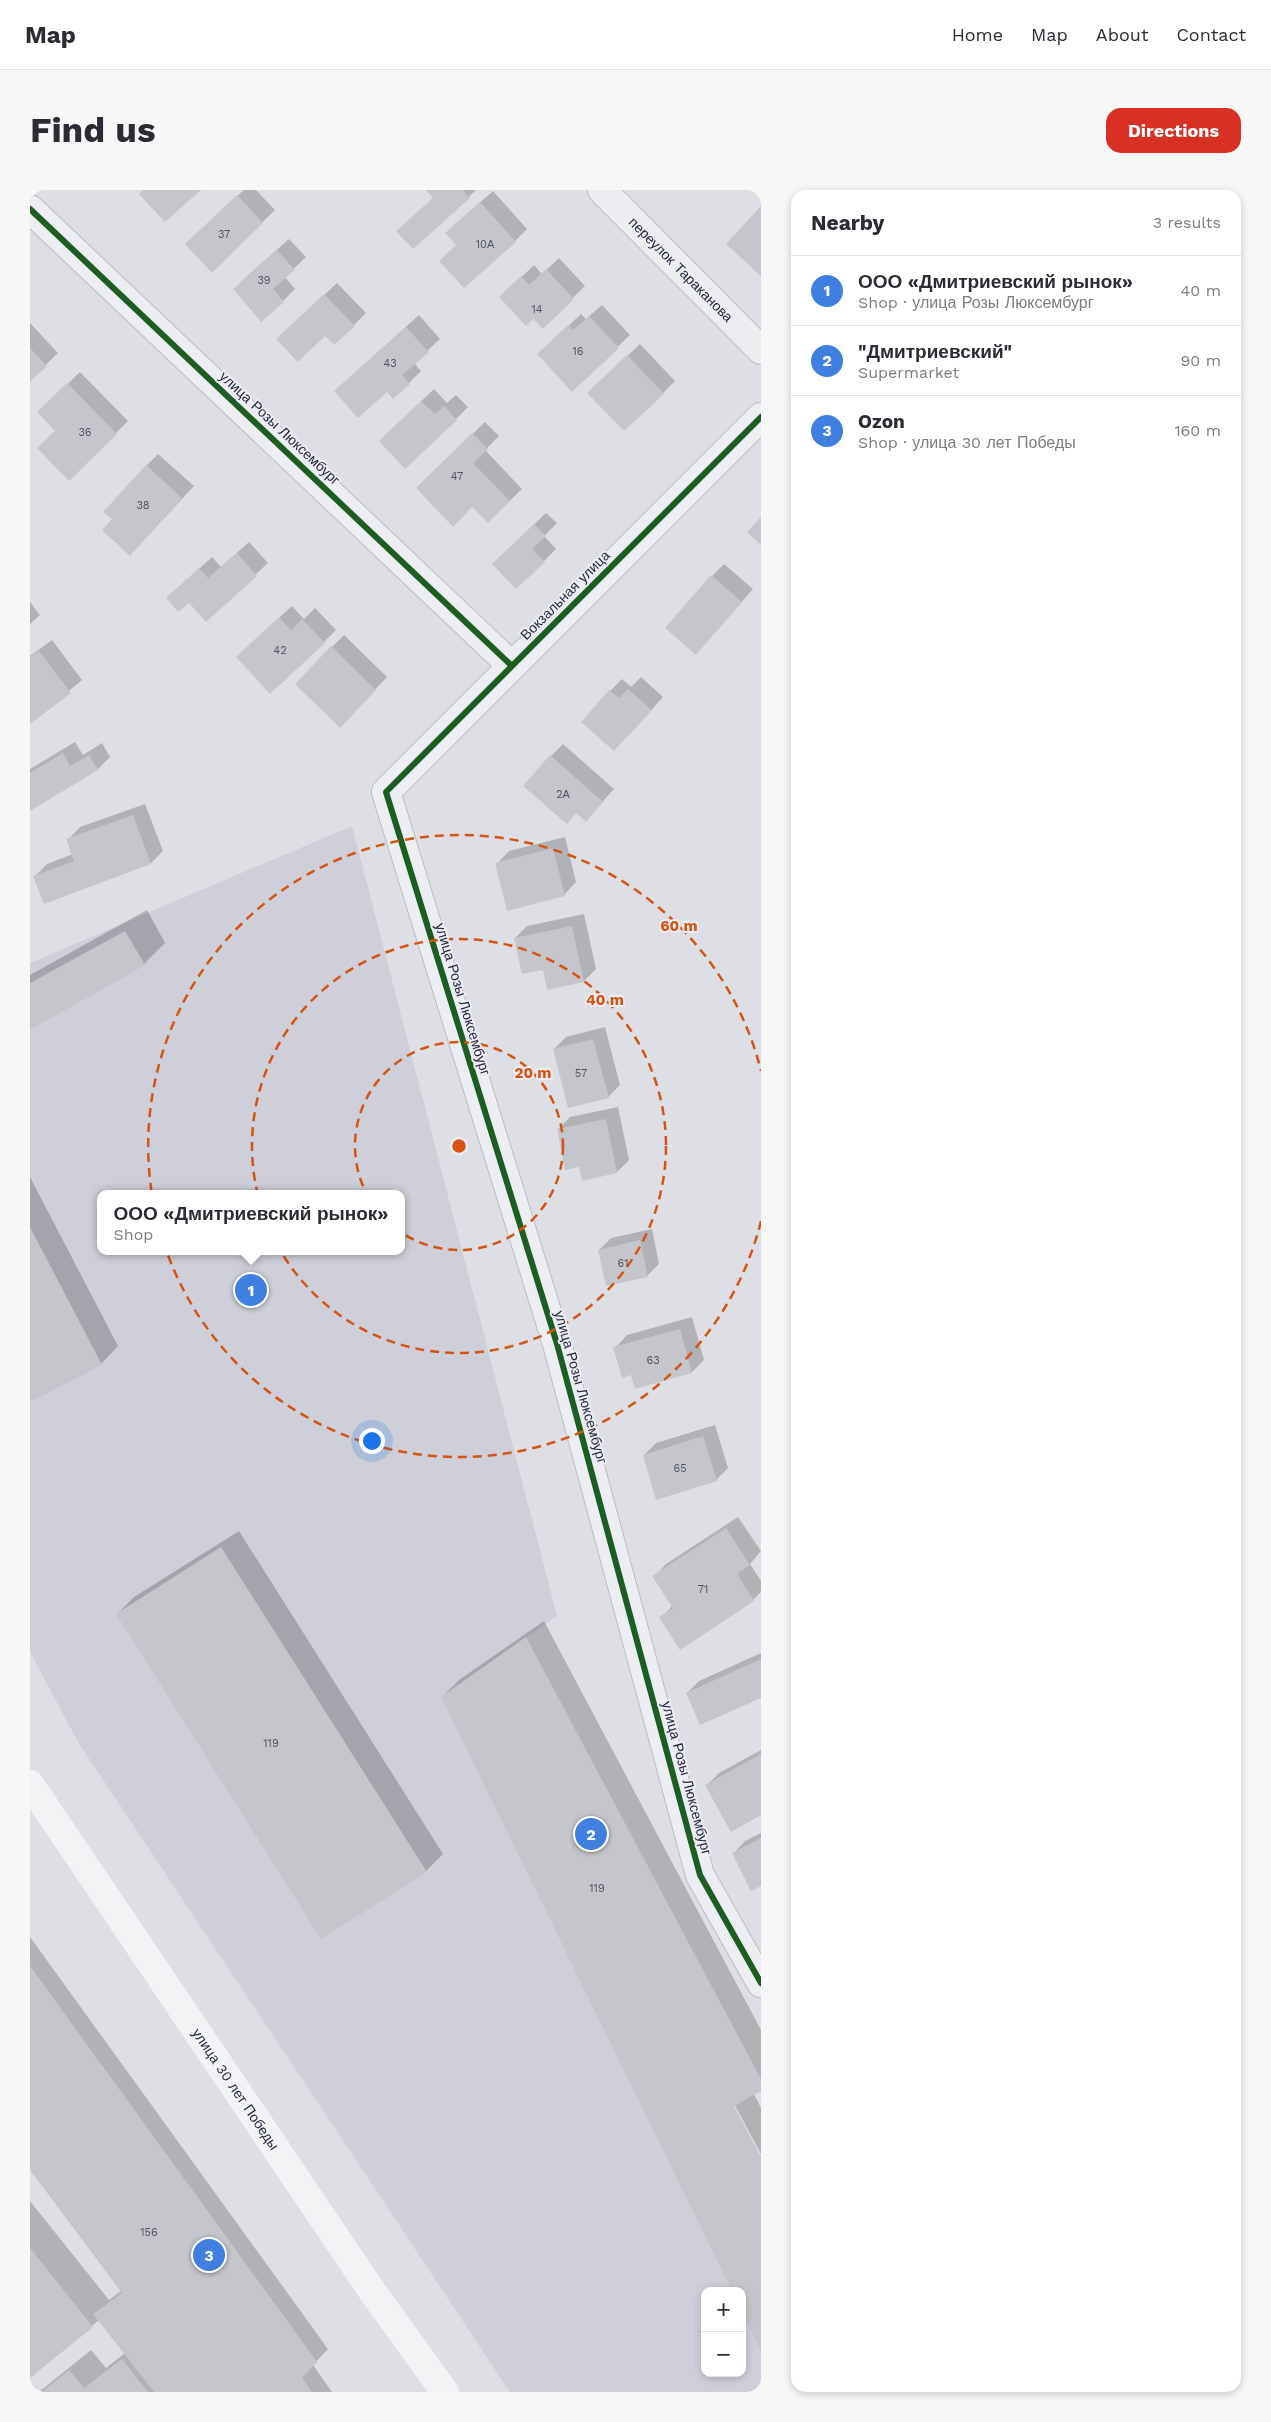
<!DOCTYPE html>
<meta charset="utf-8">
<style>
:root{--surface:#fff;--page:#f7f7f7;--text:#2b2b33;--muted:#7c7c81;--line:#e1e1e2;--accent:#d93025}
body{margin:0;font-family:"Work Sans",sans-serif;background:var(--page);color:var(--text)}
.controls{position:absolute;right:15px;bottom:15px;display:grid;overflow:hidden;border-radius:10px;box-shadow:0 2px 8px #0003}
.controls button{width:45px;height:45px;display:grid;place-items:center;padding:0;border:0;border-bottom:1px solid var(--line);background:var(--surface);color:var(--text);font:25px sans-serif}
.you{position:absolute;left:341px;top:1250px;width:18px;height:18px;margin:-12px;border:4px solid #fff;border-radius:50%;background:#1a73e8;box-shadow:0 0 0 8px #1a73e833}
.badge{display:grid;place-items:center;width:32px;height:32px;border-radius:50%;background:var(--accent);color:#fff;font-size:16px;font-weight:700}
.pin{position:absolute;translate:-50% -50%;border:2px solid #fff;box-shadow:0 1px 5px #0006}
.popup{position:absolute;left:67px;top:1000px;width:308px;height:65px;box-sizing:border-box;display:grid;place-content:center;border-radius:10px;background:var(--surface);filter:drop-shadow(0 1px 4px #0005);font-size:16px;white-space:nowrap;color:var(--muted)}
.popup b{font-size:19px;color:var(--text)}
.popup::after{content:'';position:absolute;left:50%;top:100%;margin-left:-10px;border:10px solid transparent;border-top-color:var(--surface)}
.list{margin:0;padding:0;list-style:none}
h2{display:flex;justify-content:space-between;align-items:center;height:65px;margin:0;padding:0 20px;font-size:21px}
h2 small{font-size:16px;font-weight:400;color:var(--muted)}
.list li{display:grid;grid-template-columns:32px 1fr auto;gap:15px;align-items:center;box-sizing:border-box;height:70px;padding:0 20px;border-top:1px solid var(--line)}
.list b{display:block;font-size:19px;white-space:nowrap}
.list p{margin:0;font-size:16px;white-space:nowrap;color:var(--muted)}
.list em{font-size:16px;font-style:normal;color:var(--muted)}
.map{position:relative;flex:none;width:731px;height:2202px;overflow:hidden;border-radius:15px}
header{display:flex;align-items:center;gap:30px;box-sizing:border-box;height:70px;padding:0 25px;background:var(--surface);border-bottom:1px solid var(--line)}
header strong{font-size:24px}
nav{display:flex;gap:28px;margin-inline-start:auto;font-size:18px}
.intro{display:flex;align-items:center;justify-content:space-between;box-sizing:border-box;height:120px;padding:0 30px}
h1{margin:0;font-size:35px}
.button{padding:12px 22px;border-radius:15px;background:var(--accent);color:#fff;font-size:18px;font-weight:700}
main{display:flex;gap:30px;padding:0 30px}
aside{flex:1;background:var(--surface);border-radius:15px;box-shadow:0 2px 8px #0003}
.map>svg:first-child{display:block}
</style>
<header>
<strong>Map</strong>
<nav><a>Home</a><a>Map</a><a>About</a><a>Contact</a></nav>
</header>
<div class="intro"><h1>Find us</h1><a class="button">Directions</a></div>
<main>
<div class="map">
<svg width="731" height="2202" viewBox="0 0 731 2202">
<rect width="100%" height="100%" fill="#dedfe4"/>
<path fill="#cecfd8" fill-rule="evenodd" d="M 322,636 L 527,1426 L 411,1507 L 731,2134 L 731,2202 L 480,2202 L 48,1552 L 0,1462 L 0,773 ZM 71,1004 L 371,1004 L 371,1061 L 71,1061 ZM 675,2101 L 712,2101 L 712,2183 L 675,2183 Z"/>
<path fill="#0003" d="M 214,0 L 226,0 L 245,20 L 182,81 L 168,42 Z
M 399,0 L 446,0 L 383,58 L 404,8 Z
M 463,1 L 497,39 L 485,51 L 427,55 L 429,31 Z
M 259,49 L 276,67 L 255,87 L 265,99 L 253,111 L 216,87 Z
M 529,68 L 555,96 L 513,137 L 503,127 L 471,107 L 504,75 L 512,84 Z
M 307,93 L 336,123 L 324,135 L 295,145 L 260,137 Z
M 572,115 L 600,145 L 542,200 L 521,152 L 551,124 L 556,129 Z
M 389,125 L 410,149 L 384,173 L 391,181 L 379,193 L 357,200 L 318,189 Z
M 0,133 L 28,163 L 0,190 Z
M 610,154 L 645,191 L 633,203 L 571,191 Z
M 50,182 L 98,231 L 39,290 L 27,240 L 9,222 Z
M 404,199 L 417,213 L 426,205 L 438,217 L 426,229 L 362,239 Z
M 455,232 L 469,246 L 455,260 L 492,299 L 458,332 L 442,316 L 387,298 Z
M 128,264 L 164,296 L 112,352 L 84,329 L 116,276 Z
M 516,323 L 527,333 L 514,346 L 526,359 L 514,371 L 475,362 Z
M 219,352 L 238,373 L 176,430 L 159,411 L 137,408 L 182,367 L 191,377 Z
M 694,374 L 723,399 L 666,463 L 682,386 Z
M 0,412 L 10,425 L 0,434 Z
M 262,416 L 274,429 L 285,418 L 306,440 L 294,452 L 219,455 Z
M 314,445 L 357,487 L 322,524 L 302,457 Z
M 22,450 L 52,490 L 0,533 L 0,466 Z
M 611,487 L 633,507 L 596,548 L 580,501 L 592,489 L 601,497 Z
M 45,552 L 53,565 L 72,553 L 80,567 L 68,579 L 0,620 L 0,579 Z
M 533,554 L 584,599 L 556,630 L 547,622 L 521,566 Z
M 115,614 L 133,661 L 121,673 L 5,686 L 17,674 L 43,664 L 38,650 L 50,637 Z
M 535,647 L 546,692 L 534,705 L 467,674 L 479,661 Z
M 117,720 L 135,753 L 114,774 L 0,839 L 0,785 Z
M 554,724 L 566,779 L 554,791 L 514,779 L 485,748 L 497,736 Z
M 575,837 L 590,895 L 578,907 L 524,859 L 536,847 Z
M 588,917 L 599,970 L 587,982 L 550,976 L 528,939 L 540,927 Z
M 0,987 L 88,1156 L 71,1174 L 0,1210 Z
M 622,1039 L 629,1074 L 617,1086 L 569,1060 L 581,1048 Z
M 662,1127 L 674,1170 L 662,1182 L 606,1197 L 602,1183 L 585,1158 L 597,1145 Z
M 685,1235 L 698,1278 L 686,1290 L 614,1265 L 626,1253 Z
M 708,1327 L 731,1361 L 720,1374 L 731,1391 L 731,1402 L 723,1410 L 631,1428 L 643,1415 L 624,1387 L 636,1374 Z
M 209,1341 L 413,1664 L 396,1681 L 292,1747 L 87,1424 L 104,1407 Z
M 514,1431 L 731,1840 L 731,1900 L 724,1904 L 731,1918 L 731,1964 L 702,1910 L 700,1911 L 731,1970 L 731,2158 L 712,2101 L 412,1507 L 429,1490 Z
M 731,1463 L 731,1507 L 657,1503 L 669,1491 Z
M 731,1560 L 731,1624 L 677,1595 L 689,1583 Z
M 731,1643 L 731,1695 L 703,1664 L 715,1651 Z
M 0,1747 L 298,2159 L 283,2175 L 302,2202 L 9,2202 L 61,2160 L 76,2178 L 95,2163 L 69,2130 L 0,2186 L 0,2011 L 79,2110 L 91,2101 L 0,1978 Z"/>
<path fill="#c5c6cc" d="M 113,0 L 171,0 L 135,32 L 109,4 Z
M 396,0 L 433,0 L 440,8 L 383,59 L 366,41 L 403,8 Z
M 207,5 L 233,33 L 182,83 L 155,54 Z
M 450,12 L 486,52 L 434,98 L 409,71 L 426,55 L 415,43 Z
M 731,16 L 731,86 L 696,54 Z
M 247,60 L 265,80 L 243,99 L 254,112 L 231,132 L 203,99 Z
M 516,79 L 544,109 L 513,139 L 503,129 L 496,136 L 469,107 L 491,86 L 499,95 Z
M 294,104 L 325,136 L 304,155 L 295,146 L 268,172 L 246,149 Z
M 559,126 L 589,158 L 542,202 L 507,164 L 538,135 L 543,140 Z
M 376,137 L 399,162 L 372,185 L 380,194 L 363,209 L 357,202 L 328,228 L 304,201 Z
M 0,158 L 17,176 L 0,192 Z
M 597,165 L 634,204 L 594,241 L 557,203 Z
M 37,193 L 87,244 L 39,291 L 7,258 L 25,241 L 7,222 Z
M 391,211 L 405,224 L 414,216 L 427,230 L 375,279 L 349,251 Z
M 442,243 L 458,259 L 443,273 L 480,311 L 458,333 L 442,317 L 423,337 L 386,298 Z
M 116,275 L 152,308 L 100,366 L 72,340 L 82,329 L 73,322 Z
M 731,327 L 731,355 L 717,342 Z
M 504,334 L 516,346 L 502,359 L 515,372 L 486,399 L 462,374 Z
M 207,363 L 227,386 L 176,432 L 159,413 L 148,422 L 136,408 L 169,378 L 178,388 Z
M 681,385 L 712,412 L 666,465 L 635,438 Z
M 249,427 L 261,440 L 272,429 L 295,453 L 240,504 L 206,467 Z
M 301,456 L 346,500 L 310,538 L 265,494 Z
M 9,461 L 41,503 L 0,534 L 0,467 Z
M 598,499 L 622,520 L 584,561 L 551,532 L 579,500 L 589,508 Z
M 33,563 L 40,576 L 59,565 L 68,580 L 0,621 L 0,583 Z
M 520,565 L 573,612 L 556,632 L 546,623 L 537,634 L 493,596 Z
M 103,625 L 121,674 L 14,714 L 3,686 L 44,671 L 36,649 Z
M 523,658 L 535,706 L 477,721 L 465,673 Z
M 542,736 L 554,792 L 517,800 L 513,780 L 492,784 L 484,748 Z
M 95,741 L 115,775 L 0,840 L 0,793 Z
M 563,849 L 579,908 L 538,918 L 523,859 Z
M 576,929 L 587,983 L 552,991 L 549,977 L 535,980 L 527,939 Z
M 0,1037 L 72,1175 L 0,1212 Z
M 610,1050 L 618,1087 L 576,1096 L 568,1060 Z
M 650,1139 L 662,1183 L 605,1199 L 601,1185 L 592,1188 L 583,1157 Z
M 673,1246 L 687,1291 L 626,1310 L 613,1265 Z
M 696,1338 L 720,1375 L 707,1384 L 724,1411 L 650,1460 L 629,1427 L 643,1418 L 622,1386 Z
M 191,1357 L 397,1682 L 291,1749 L 86,1424 Z
M 496,1447 L 731,1889 L 731,1901 L 704,1916 L 731,1967 L 731,2161 L 712,2122 L 712,2101 L 702,2101 L 411,1507 Z
M 731,1469 L 731,1508 L 670,1535 L 656,1503 Z
M 731,1564 L 731,1625 L 701,1642 L 675,1595 Z
M 731,1648 L 731,1696 L 721,1701 L 702,1663 Z
M 0,1776 L 287,2172 L 272,2188 L 282,2202 L 124,2202 L 63,2124 L 92,2103 L 0,1980 Z
M 0,2058 L 63,2137 L 0,2188 Z
M 92,2169 L 118,2202 L 12,2202 L 39,2180 L 54,2198 Z"/>
<g fill="none" stroke-linecap="round" stroke-linejoin="round">
<defs>
<g id="street">
<path id="s1" d="M 572,0 L 731,160"/>
<path d="M 0,19 L 482,476"/>
<path d="M 731,227 L 356,602 L 527,1154 L 670,1685 L 731,1793"/>
</g>
</defs>
<use href="#street" stroke="#bbbcc0" stroke-width="30"/>
<use href="#street" stroke="#edeef1" stroke-width="28"/>
<path stroke="#f2f3f5" stroke-width="28" id="s2" d="M 0,1594 L 344,2104 L 415,2202"/>
<defs>
<path id="cycleway" d="M 0,19 L 482,476
M 731,227 L 356,602 L 527,1154 L 670,1685 L 731,1793"/>
</defs>
<use href="#cycleway" stroke="#ebecf4" stroke-width="9"/>
<use href="#cycleway" stroke="#1b5e20" stroke-width="6"/>
</g>
<g fill="none" stroke="#d55411" stroke-width="2.5" stroke-dasharray="9 6">
<circle cx="429" cy="956" r="104"/>
<circle cx="429" cy="956" r="207"/>
<path d="M731 1031A311 311 0 1 1 731 881"/>
</g>
<g text-anchor="middle" dominant-baseline="central" stroke-width="4" stroke-linejoin="round" paint-order="stroke">
<g font-size="11" fill="#505162">
<text x="194" y="44">37</text>
<text x="455" y="54">10А</text>
<text x="234" y="90">39</text>
<text x="507" y="119">14</text>
<text x="548" y="161">16</text>
<text x="360" y="173">43</text>
<text x="55" y="242">36</text>
<text x="427" y="286">47</text>
<text x="113" y="315">38</text>
<text x="250" y="460">42</text>
<text x="533" y="604">2А</text>
<text x="551" y="883">57</text>
<text x="593" y="1073">61</text>
<text x="623" y="1170">63</text>
<text x="650" y="1278">65</text>
<text x="673" y="1399">71</text>
<text x="241" y="1553">119</text>
<text x="567" y="1698">119</text>
<text x="119" y="2042">156</text>
</g>
<g font-size="14" fill="#26283c" stroke="#ebecf4">
<text stroke="none"><textPath href="#s1" startOffset="112">переулок Тараканова</textPath></text>
<text transform="translate(250 238) rotate(43)">улица Розы Люксембург</text>
<text transform="translate(535 405) rotate(-45)">Вокзальная улица</text>
<text transform="translate(433 809) rotate(73)">улица Розы Люксембург</text>
<text transform="translate(551 1197) rotate(74)">улица Розы Люксембург</text>
<text transform="translate(657 1588) rotate(75)">улица Розы Люксембург</text>
<text stroke="none"><textPath href="#s2" startOffset="368">улица 30 лет Победы</textPath></text>
</g>
</g>
<circle cx="429" cy="956" r="8" fill="#d55411" stroke="#ebecf4" stroke-width="2.5"/>
<g font-size="15" text-anchor="middle" font-weight="bold" fill="#d55411" stroke="#ebecf4" stroke-width="4" stroke-linejoin="round" paint-order="stroke">
<text x="649" y="741">60 m</text>
<text x="575" y="815">40 m</text>
<text x="503" y="888">20 m</text>
</g>
</svg>
<div class="controls">
<button>+</button>
<button>−</button>
</div>
<div class="you"></div>
<div class="pin badge" style="left:221px;top:1100px;background:#3f7fe0">1</div>
<div class="popup"><b>ООО «Дмитриевский рынок»</b>Shop</div>
<div class="pin badge" style="left:561px;top:1644px;background:#3f7fe0">2</div>
<div class="pin badge" style="left:179px;top:2065px;background:#3f7fe0">3</div>
</div>
<aside>
<h2>Nearby<small>3 results</small></h2>
<ul class="list">
<li><span class="badge" style="background:#3f7fe0">1</span><div><b>ООО «Дмитриевский рынок»</b><p>Shop · улица Розы Люксембург</p></div><em>40 m</em></li>
<li><span class="badge" style="background:#3f7fe0">2</span><div><b>&quot;Дмитриевский&quot;</b><p>Supermarket</p></div><em>90 m</em></li>
<li><span class="badge" style="background:#3f7fe0">3</span><div><b>Ozon</b><p>Shop · улица 30 лет Победы</p></div><em>160 m</em></li>
</ul>
</aside>
</main>
